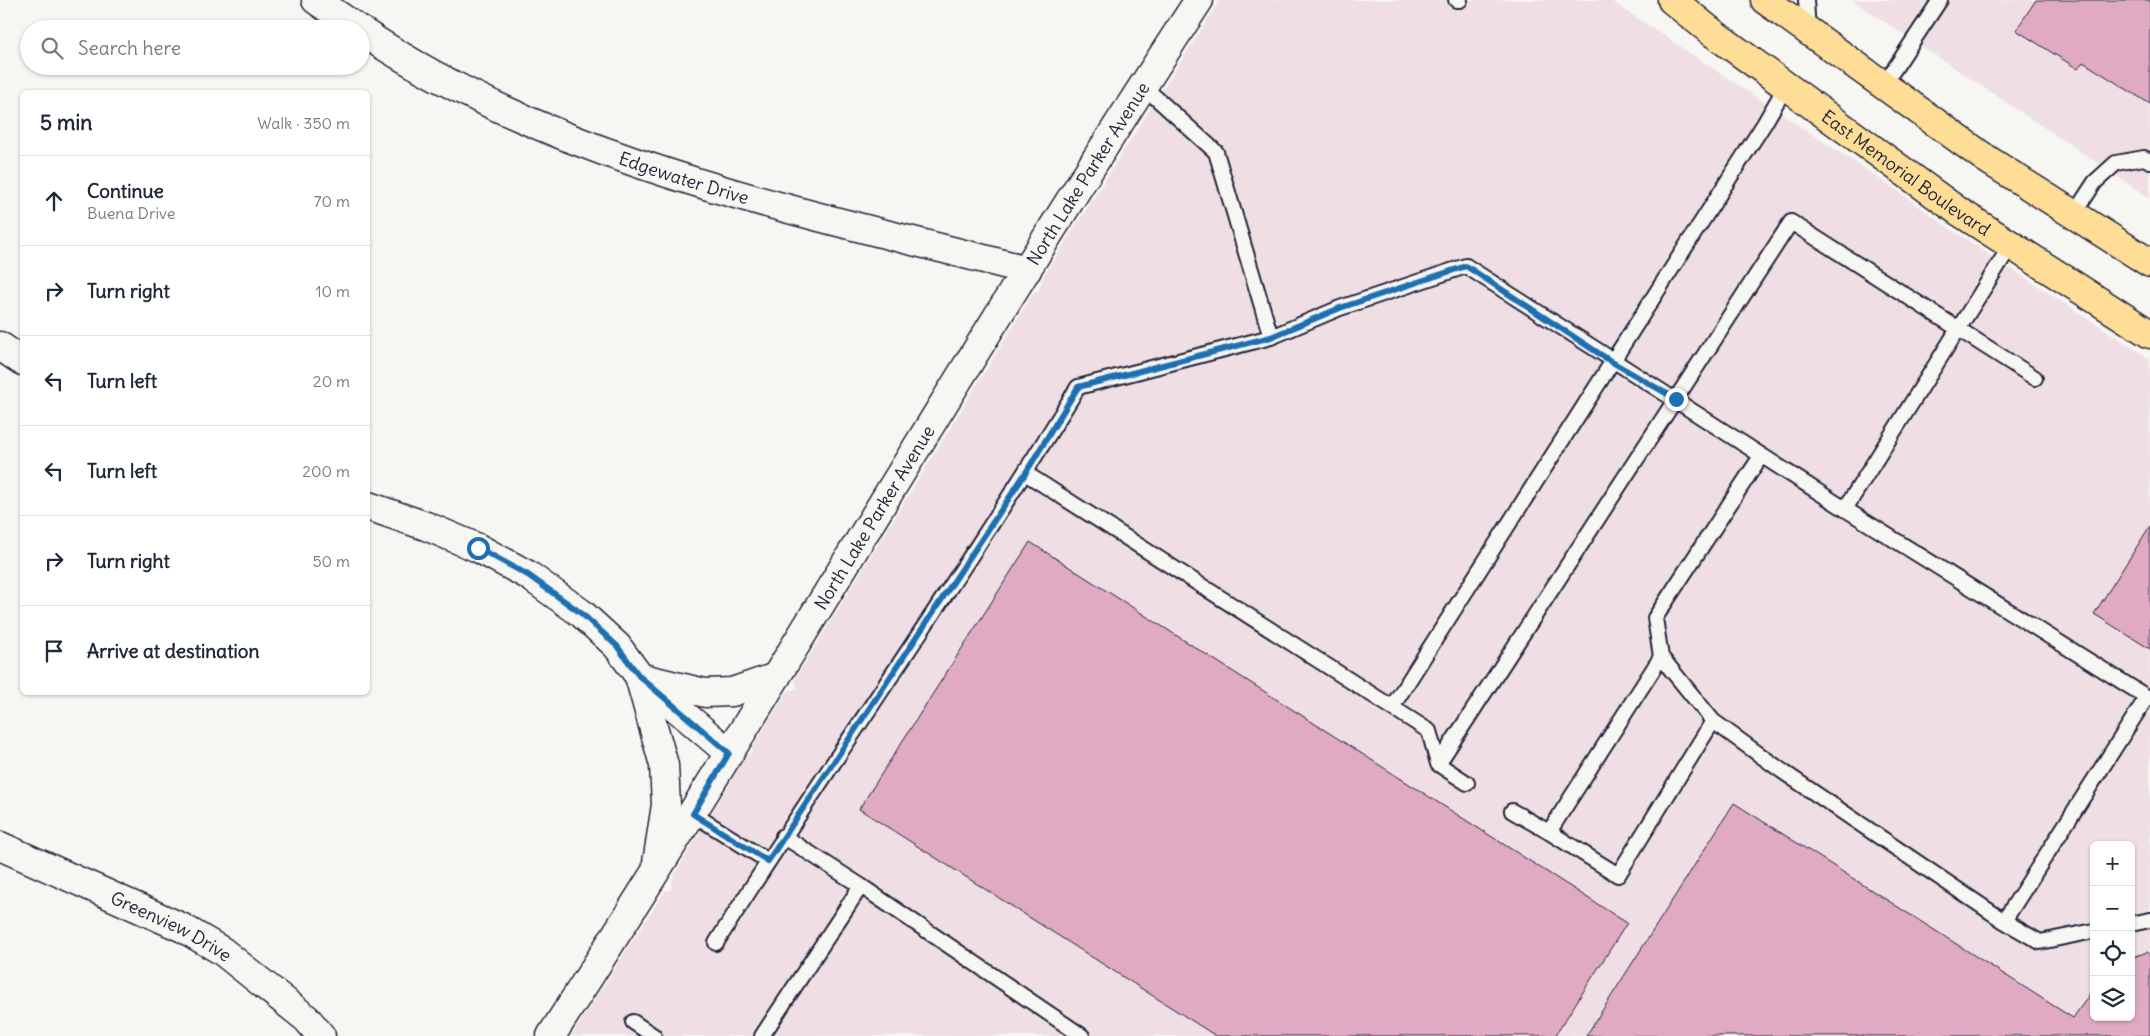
<!DOCTYPE html>
<meta charset="utf-8">
<style>
:root{--surface:#fff;--page:#f6f6f7;--text:#1f2937;--muted:#747a83;--line:#e0e1e3}
body{margin:0;font-family:Delius,sans-serif;background:var(--page);color:var(--text)}
.controls{position:absolute;right:15px;bottom:15px;display:grid;overflow:hidden;border-radius:8px;box-shadow:0 1px 4px #0004}
.controls button{width:45px;height:45px;display:grid;place-items:center;padding:0;border:0;border-bottom:1px solid var(--line);background:var(--surface);color:var(--text);font:25px sans-serif}
.stop{position:absolute;width:15px;height:15px;margin:-11px;border:4px solid #1f6fb2;border-radius:50%;background:#fff}
.stop.end{background:#1f6fb2;border-color:#fff;box-shadow:0 1px 5px #0008}
.list{margin:0;padding:0;list-style:none}
h2{display:flex;justify-content:space-between;align-items:center;height:65px;margin:0;padding:0 20px;font-size:21px}
h2 small{font-size:16px;font-weight:400;color:var(--muted)}
.list li{display:grid;grid-template-columns:32px 1fr auto;gap:15px;align-items:center;box-sizing:border-box;height:90px;padding:0 20px;border-top:1px solid var(--line)}
.list b{display:block;font-size:19px;white-space:nowrap}
.list p{margin:0;font-size:16px;white-space:nowrap;color:var(--muted)}
.list em{font-size:16px;font-style:normal;color:var(--muted)}
.icon{flex:none;width:28px;height:28px;fill:none;stroke:currentColor;stroke-width:2;stroke-linecap:round;stroke-linejoin:round}
.map{position:relative;flex:none;width:2150px;height:1036px;overflow:hidden}
.search{position:absolute;background:var(--surface);box-shadow:0 1px 4px #0004;left:20px;top:20px;width:350px;height:55px;display:flex;align-items:center;gap:12px;box-sizing:border-box;padding:0 18px;border-radius:28px;color:var(--muted);font-size:19px}
.panel{position:absolute;background:var(--surface);box-shadow:0 1px 4px #0004;left:20px;top:90px;width:350px;height:605px;border-radius:8px}
.map>svg:first-child{display:block}
</style>
<div class="map">
<svg width="2150" height="1036" viewBox="0 0 2150 1036">
<rect width="100%" height="100%" fill="#f6f6f2"/>
<filter id="ink" filterUnits="userSpaceOnUse"><feTurbulence type="fractalNoise" baseFrequency=".02" numOctaves="2"/><feDisplacementMap in="SourceGraphic" scale="10" xChannelSelector="R" yChannelSelector="G"/><feConvolveMatrix kernelMatrix="1 2 1 2 8 2 1 2 1" color-interpolation-filters="sRGB"/></filter>
<g filter="url(#ink)">
<path fill="#efdfe4" fill-rule="evenodd" d="M 1220,0 L 1610,0 L 1898,191 L 1947,227 L 2150,359 L 2150,1036 L 571,1036 L 665,891 L 671,890 L 673,877 L 742,763 L 753,750 L 752,748 L 787,692 L 797,688 L 795,679 L 1034,292 L 1038,292 L 1043,277 ZM 2094,845 L 2131,845 L 2131,1017 L 2094,1017 Z
M 1852,0 L 2150,0 L 2150,198 Z"/>
<path fill="#dfaac2" stroke="#22223b" d="M 2036,0 L 2150,0 L 2150,104 L 2083,62 L 2078,69 L 2016,30 Z
M 2150,526 L 2150,649 L 2094,614 Z
M 1030,542 L 1627,923 L 1555,1036 L 1216,1036 L 859,809 Z
M 1734,803 L 2073,1018 L 2094,988 L 2094,1017 L 2131,1017 L 2131,958 L 2147,952 L 2150,954 L 2150,1036 L 1586,1036 Z"/>
<g fill="none" stroke-linecap="round" stroke-linejoin="round">
<defs>
<path id="lane" d="M 1456,0 L 1460,0
M 1806,0 L 1808,31
M 1883,86 L 1940,0
M 1144,87 L 1216,152 L 1271,337
M 2074,214 L 2095,182 L 2116,163 L 2144,158 L 2150,161
M 1761,456 L 1655,618 L 1661,657 L 1713,721 L 1782,771 L 2004,921 L 2040,942 L 2094,931
M 1025,473 L 1429,731 L 1438,764 L 1467,783
M 1845,509 L 2011,245
M 1661,657 L 1549,832 L 1618,875 L 1713,721
M 1392,707 L 1764,124 L 1786,86
M 1438,764 L 1791,222 L 2035,378
M 1512,811 L 1549,832
M 693,814 L 768,861
M 783,836 L 861,886 L 1082,1036
M 2004,921 L 2147,697
M 2131,924 L 2150,920
M 716,943 C 834,756 963,576 1078,387 L 1271,337 L 1340,308 L 1466,266 L 1845,509 L 2150,699
M 633,1022 L 654,1036
M 762,1036 L 861,886"/>
<g id="street">
<path d="M 316,0 L 358,29"/>
<path id="s1" d="M 361,31 C 560,164 800,211 1027,270"/>
<path d="M 0,346 L 22,361"/>
<path d="M 368,506 L 426,526 L 478,548 L 528,575 L 581,613 L 617,646 L 639,676 L 729,753"/>
<path d="M 639,676 L 664,765 L 666,805 L 657,863"/>
<path d="M 647,679 L 705,693 L 732,692 L 776,677"/>
<path id="s2" d="M 0,846 L 183,928 L 222,951 L 307,1019 L 321,1036"/>
<path id="s3" d="M 551,1036 C 772,694 975,340 1199,0"/>
</g>
<g id="primary">
<path id="s4" d="M 1672,0 L 1713,33 L 1958,211 L 2150,334"/>
<path d="M 1765,0 L 1985,158 L 2150,263"/>
</g>
</defs>
<use href="#lane" stroke="#22223b" stroke-width="18"/>
<use href="#street" stroke="#22223b" stroke-width="31"/>
<use href="#primary" stroke="#22223b" stroke-width="31"/>
<use href="#lane" stroke="#f6f6f2" stroke-width="14"/>
<use href="#street" stroke="#f6f6f2" stroke-width="28"/>
<use href="#primary" stroke="#fedd96" stroke-width="28"/>
</g>
</g>
<g fill="none" stroke-linecap="round" stroke-linejoin="round" filter="url(#ink)">
<path stroke="#1f6fb2" stroke-width="6" d="M 478,548 L 528,575 L 581,613 L 617,646 L 639,676 L 729,753 L 693,814 L 768,861 L 1025,474 L 1078,387 L 1271,337 L 1340,308 L 1466,266 L 1612,362 L 1676,399"/>
</g>
<g text-anchor="middle" dominant-baseline="central" stroke-width="5" stroke-linejoin="round" paint-order="stroke">
<g font-size="18" fill="#22223b" stroke="#f6f6f2">
<text stroke="none"><textPath href="#s4" startOffset="291">East Memorial Boulevard</textPath></text>
<text stroke="none"><textPath href="#s3" startOffset="1016">North Lake Parker Avenue</textPath></text>
<text stroke="none"><textPath href="#s1" startOffset="356">Edgewater Drive</textPath></text>
<text stroke="none"><textPath href="#s3" startOffset="611">North Lake Parker Avenue</textPath></text>
<text stroke="none"><textPath href="#s2" startOffset="189">Greenview Drive</textPath></text>
</g>
</g>
</svg>
<div class="controls">
<button>+</button>
<button>−</button>
<button><svg class="icon" aria-label="locate" viewBox="0 0 24 24"><circle cx="12" cy="12" r="6"/><path d="M12 2v4M12 18v4M2 12h4M18 12h4"/></svg></button>
<button><svg class="icon" aria-label="layers" viewBox="0 0 24 24"><path d="M12 4l9 5-9 5-9-5zM3 14l9 5 9-5"/></svg></button>
</div>
<div class="stop" style="left:478px;top:548px"></div>
<div class="stop end" style="left:1676px;top:399px"></div>
<div class="search"><svg class="icon" aria-label="search" viewBox="0 0 24 24"><circle cx="10" cy="10" r="6"/><path d="M15 15l6 6"/></svg>Search here</div>
<section class="panel">
<h2>5 min<small>Walk · 350 m</small></h2>
<ul class="list">
<li><svg class="icon" aria-label="ahead" viewBox="0 0 24 24"><path d="M12 20V5M6 11l6-6 6 6"/></svg><div><b>Continue</b><p>Buena Drive</p></div><em>70 m</em></li>
<li><svg class="icon" aria-label="right" viewBox="0 0 24 24"><path d="M7 20v-9h11M14 6l5 5-5 5"/></svg><div><b>Turn right</b></div><em>10 m</em></li>
<li><svg class="icon" aria-label="left" viewBox="0 0 24 24"><path d="M17 20v-9H6M10 6l-5 5 5 5"/></svg><div><b>Turn left</b></div><em>20 m</em></li>
<li><svg class="icon" aria-label="left" viewBox="0 0 24 24"><path d="M17 20v-9H6M10 6l-5 5 5 5"/></svg><div><b>Turn left</b></div><em>200 m</em></li>
<li><svg class="icon" aria-label="right" viewBox="0 0 24 24"><path d="M7 20v-9h11M14 6l5 5-5 5"/></svg><div><b>Turn right</b></div><em>50 m</em></li>
<li><svg class="icon" aria-label="arrive" viewBox="0 0 24 24"><path d="M6 21V4h12l-3 4 3 4H6"/></svg><div><b>Arrive at destination</b></div></li>
</ul>
</section>
</div>
